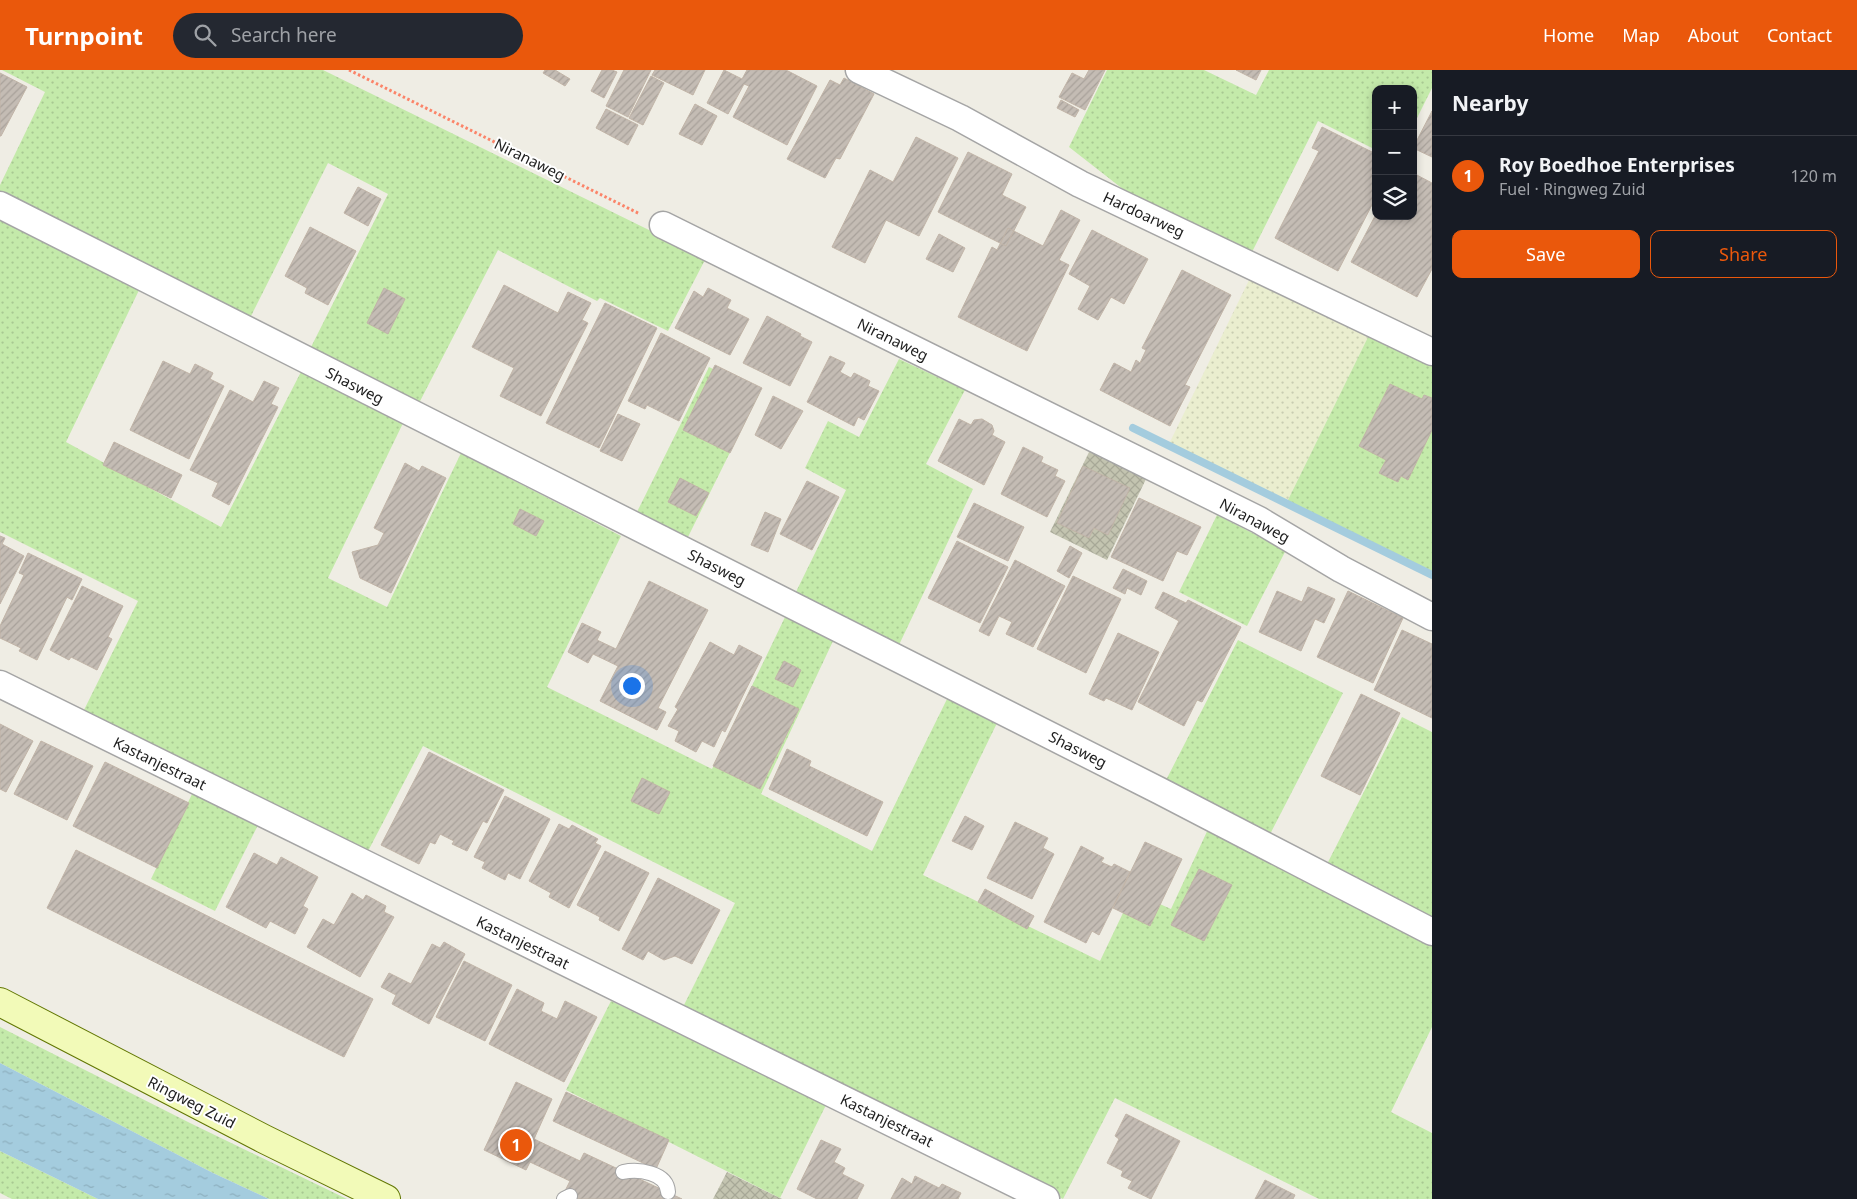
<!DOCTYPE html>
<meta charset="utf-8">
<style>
:root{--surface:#171b24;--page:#242831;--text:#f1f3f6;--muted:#9ea1a6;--line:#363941;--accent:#ea580c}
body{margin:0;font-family:"Noto Sans",sans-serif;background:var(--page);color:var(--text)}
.controls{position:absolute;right:15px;top:15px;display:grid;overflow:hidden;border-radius:10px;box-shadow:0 2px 8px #0003}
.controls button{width:45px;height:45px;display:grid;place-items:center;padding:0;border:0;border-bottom:1px solid var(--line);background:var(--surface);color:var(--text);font:25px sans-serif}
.you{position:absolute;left:631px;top:615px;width:18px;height:18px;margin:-12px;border:4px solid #fff;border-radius:50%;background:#1a73e8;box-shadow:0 0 0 8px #1a73e833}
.badge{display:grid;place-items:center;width:32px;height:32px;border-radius:50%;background:var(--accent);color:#fff;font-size:16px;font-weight:700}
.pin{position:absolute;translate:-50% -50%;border:2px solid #fff;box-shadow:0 1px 5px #0006}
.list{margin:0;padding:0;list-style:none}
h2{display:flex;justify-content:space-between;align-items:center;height:65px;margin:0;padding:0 20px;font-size:21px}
h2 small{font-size:16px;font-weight:400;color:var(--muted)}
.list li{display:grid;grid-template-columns:32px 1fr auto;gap:15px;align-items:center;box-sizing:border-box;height:80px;padding:0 20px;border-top:1px solid var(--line)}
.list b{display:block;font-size:19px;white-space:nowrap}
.list p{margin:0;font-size:16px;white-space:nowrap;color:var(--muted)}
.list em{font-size:16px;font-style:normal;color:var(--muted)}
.actions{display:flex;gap:10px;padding:15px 20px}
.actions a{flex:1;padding:11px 0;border:1px solid var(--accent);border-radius:10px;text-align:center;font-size:18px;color:var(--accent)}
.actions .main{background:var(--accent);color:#fff}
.icon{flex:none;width:28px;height:28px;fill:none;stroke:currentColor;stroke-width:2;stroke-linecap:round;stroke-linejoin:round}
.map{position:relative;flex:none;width:1432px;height:1129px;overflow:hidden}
header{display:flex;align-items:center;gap:30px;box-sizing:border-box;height:70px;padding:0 25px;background:var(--accent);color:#fff}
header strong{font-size:24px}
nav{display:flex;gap:28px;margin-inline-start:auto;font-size:18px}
.search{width:350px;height:45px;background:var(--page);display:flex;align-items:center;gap:12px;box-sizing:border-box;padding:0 18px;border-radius:28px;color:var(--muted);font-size:19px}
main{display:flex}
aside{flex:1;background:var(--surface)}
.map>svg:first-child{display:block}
</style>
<header>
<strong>Turnpoint</strong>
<div class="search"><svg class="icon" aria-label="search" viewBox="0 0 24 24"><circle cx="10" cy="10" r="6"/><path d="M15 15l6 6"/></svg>Search here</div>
<nav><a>Home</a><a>Map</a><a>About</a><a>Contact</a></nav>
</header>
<main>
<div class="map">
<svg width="1432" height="1129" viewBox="0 0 1432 1129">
<defs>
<pattern id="construction-cross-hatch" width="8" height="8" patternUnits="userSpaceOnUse" patternTransform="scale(1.25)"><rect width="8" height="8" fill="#c3c4b0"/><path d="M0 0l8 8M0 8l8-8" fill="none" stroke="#a7a897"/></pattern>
<pattern id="farmland-dots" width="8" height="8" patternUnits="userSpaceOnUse" patternTransform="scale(1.25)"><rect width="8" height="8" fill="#eaeecf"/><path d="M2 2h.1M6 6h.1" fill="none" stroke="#c8ccb1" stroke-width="1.8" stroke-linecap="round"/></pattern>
<pattern id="grass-dots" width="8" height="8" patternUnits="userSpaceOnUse" patternTransform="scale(1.25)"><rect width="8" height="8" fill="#c4eaaa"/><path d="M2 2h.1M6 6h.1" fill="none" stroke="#a8c892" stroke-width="1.8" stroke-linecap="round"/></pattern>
<pattern id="water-ripples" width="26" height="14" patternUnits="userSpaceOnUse" patternTransform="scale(1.25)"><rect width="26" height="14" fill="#a4ccde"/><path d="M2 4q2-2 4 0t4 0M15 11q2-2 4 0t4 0" fill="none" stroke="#8dafbe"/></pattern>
<pattern id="building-hatch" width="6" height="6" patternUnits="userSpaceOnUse" patternTransform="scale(1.25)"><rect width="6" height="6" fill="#c4bcb4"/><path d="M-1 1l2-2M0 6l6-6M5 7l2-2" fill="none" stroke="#a8a19a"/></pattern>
</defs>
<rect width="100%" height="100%" fill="#efede4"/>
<path fill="url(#construction-cross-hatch)" d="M 1090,380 L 1147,407 L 1107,490 L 1050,462 Z
M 727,1102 L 782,1129 L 713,1129 Z"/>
<path fill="url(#farmland-dots)" d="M 1252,204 L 1371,261 L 1286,434 L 1168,376 Z"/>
<path fill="url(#grass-dots)" d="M 2,0 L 323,0 L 706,188 L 668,261 L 600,228 L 597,231 L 498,180 L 416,339 L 308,283 L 388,124 L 328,93 L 248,252 L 0,123 L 0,115 L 45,22 Z
M 1107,0 L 1204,0 L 1256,25 L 1269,0 L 1432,0 L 1432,18 L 1413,56 L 1413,19 L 1376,19 L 1376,80 L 1318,51 L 1251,184 L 1142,134 L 1069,77 Z
M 0,147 L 141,216 L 66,372 L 221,457 L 303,298 L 405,349 L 328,508 L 387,537 L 461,383 L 621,466 L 547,617 L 712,699 L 786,545 L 834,569 L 761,724 L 872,781 L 949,625 L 998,651 L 923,805 L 1100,891 L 1133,822 L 1171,839 L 1210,755 L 1432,873 L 1432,957 L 1391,1042 L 1432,1063 L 1432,1129 L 1319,1129 L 1115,1028 L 1063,1129 L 769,982 L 681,941 L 735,833 L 423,676 L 366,785 L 82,644 L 138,531 L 0,462 Z
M 1371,261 L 1432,291 L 1432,505 L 1286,434 Z
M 899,289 L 965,320 L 926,394 L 973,419 L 898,577 L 792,530 L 846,420 L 805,398 L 828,351 L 859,367 Z
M 709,297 L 760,322 L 686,471 L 635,446 Z
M 1217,445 L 1286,480 L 1247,556 L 1179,522 Z
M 1238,570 L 1343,623 L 1268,768 L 1164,714 Z
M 1402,647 L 1432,662 L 1432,846 L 1431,849 L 1326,796 Z
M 193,722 L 258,755 L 215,841 L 151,809 Z
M 611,931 L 826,1035 L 780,1128 L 566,1020 Z
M 0,957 L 190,1053 L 347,1129 L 269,1129 L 213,1103 L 0,993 Z
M 0,1081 L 98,1129 L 12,1129 L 0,1123 Z"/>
<path fill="url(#water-ripples)" d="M 0,993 L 213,1103 L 269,1129 L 98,1129 L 0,1081 Z"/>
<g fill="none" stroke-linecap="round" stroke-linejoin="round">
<path stroke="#a4ccde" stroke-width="8" d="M 1133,358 L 1432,505"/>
</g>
<path fill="url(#building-hatch)" stroke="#c1b4a7" d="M 545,0 L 555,0 L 570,9 L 565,16 L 543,3 Z
M 602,0 L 612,0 L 617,2 L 604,28 L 591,21 Z
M 624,0 L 651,0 L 628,47 L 606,36 Z
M 655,0 L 705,0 L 693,25 L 652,5 Z
M 724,0 L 742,9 L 747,0 L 786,0 L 817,16 L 787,75 L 733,47 L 749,16 L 744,14 L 728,44 L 707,33 Z
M 1089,0 L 1105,0 L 1085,40 L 1059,27 L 1072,3 L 1084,9 Z
M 1236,0 L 1261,0 L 1256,10 Z
M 0,3 L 27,17 L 1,66 L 0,66 Z
M 651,6 L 664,13 L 643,55 L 629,48 Z
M 844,8 L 874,24 L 840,89 L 836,88 L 825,108 L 787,89 L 830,10 L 840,15 Z
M 1061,30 L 1079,40 L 1075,47 L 1057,38 Z
M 695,34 L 717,46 L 702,75 L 679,64 Z
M 606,39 L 638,55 L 628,75 L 596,58 Z
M 1432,41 L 1432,87 L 1413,78 Z
M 1322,57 L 1376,84 L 1376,127 L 1338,201 L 1275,168 L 1319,81 L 1312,78 Z
M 916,67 L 958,88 L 919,166 L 886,150 L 865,193 L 832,177 L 870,100 L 893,112 Z
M 968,82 L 1012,104 L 1002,125 L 1026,137 L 1006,176 L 938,142 Z
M 1413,103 L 1432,113 L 1432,199 L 1417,227 L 1351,192 L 1376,144 L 1376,146 L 1413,146 Z
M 358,117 L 381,129 L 368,156 L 344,143 Z
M 1061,140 L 1080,150 L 1059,190 L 1069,195 L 1027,281 L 958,247 L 992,177 L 997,180 L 1008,158 L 1043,176 Z
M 310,157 L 356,181 L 328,235 L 305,223 L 307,218 L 285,206 Z
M 1092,160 L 1148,189 L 1124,234 L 1111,227 L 1098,250 L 1078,239 L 1090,216 L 1069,204 Z
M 939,164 L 965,178 L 953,202 L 926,189 Z
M 1182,200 L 1231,225 L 1185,315 L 1190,317 L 1170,356 L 1100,320 L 1114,293 L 1131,302 L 1136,290 L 1140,293 L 1146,280 L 1142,278 Z
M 504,215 L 558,243 L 568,222 L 591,233 L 582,250 L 588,253 L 541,346 L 500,326 L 514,298 L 472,277 Z
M 384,218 L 405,229 L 388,264 L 367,253 Z
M 708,218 L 731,230 L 727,238 L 749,249 L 730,285 L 675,258 L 694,221 L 703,227 Z
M 605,233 L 657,258 L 599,378 L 546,353 Z
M 767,246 L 801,264 L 800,266 L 812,272 L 790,316 L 743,293 Z
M 661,263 L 710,288 L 679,351 L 647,335 L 645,339 L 628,331 Z
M 830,286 L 845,293 L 840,302 L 851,308 L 854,303 L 870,311 L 868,316 L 879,321 L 864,350 L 858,347 L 854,356 L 807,332 Z
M 163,291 L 190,304 L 195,294 L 213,303 L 210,309 L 224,316 L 189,389 L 130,360 Z
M 715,295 L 762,318 L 730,383 L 683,360 Z
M 264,311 L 279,318 L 271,334 L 278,337 L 229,435 L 212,426 L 218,413 L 190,400 L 230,320 L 253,332 Z
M 1390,314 L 1422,329 L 1424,325 L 1432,328 L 1432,360 L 1408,410 L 1401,406 L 1398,412 L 1379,403 L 1386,390 L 1359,376 Z
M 773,326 L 803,341 L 781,379 L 755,365 Z
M 618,344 L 640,354 L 622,391 L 600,381 Z
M 959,349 L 971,355 L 974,350 L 982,349 L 992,355 L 994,361 L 992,365 L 1005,372 L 984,415 L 938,391 Z
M 114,372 L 182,405 L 171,428 L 103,395 Z
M 1023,377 L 1043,387 L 1041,392 L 1058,400 L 1055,406 L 1065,411 L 1047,447 L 1001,424 Z
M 405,393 L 419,401 L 422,396 L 446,408 L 391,523 L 360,508 L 352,482 L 378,475 L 384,463 L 374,458 Z
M 1083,396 L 1130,418 L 1108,465 L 1094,458 L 1089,468 L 1057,453 Z
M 680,408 L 709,423 L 696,446 L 668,432 Z
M 807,411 L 839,427 L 812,480 L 780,464 Z
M 1139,428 L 1201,457 L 1187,485 L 1177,481 L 1163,511 L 1111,487 Z
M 974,433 L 1024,457 L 1008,491 L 957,467 Z
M 520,439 L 544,451 L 536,466 L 513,454 Z
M 765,442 L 781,449 L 768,482 L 751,475 Z
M 0,466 L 5,468 L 2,474 L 24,486 L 0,534 Z
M 957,471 L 1008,497 L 980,553 L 928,528 Z
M 1070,476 L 1082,483 L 1069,508 L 1057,501 Z
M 28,483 L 82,509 L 72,530 L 67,527 L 37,590 L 19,581 L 21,578 L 0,568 L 0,556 L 24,505 L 19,503 Z
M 1015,490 L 1065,516 L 1033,577 L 1006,564 L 1012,552 L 999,546 L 989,566 L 979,561 Z
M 1123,499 L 1147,511 L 1141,525 L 1127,518 L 1125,524 L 1113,518 Z
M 1073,506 L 1121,529 L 1086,603 L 1037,579 Z
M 649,511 L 708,540 L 658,638 L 666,642 L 657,660 L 600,631 L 618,596 L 593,584 L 588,593 L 568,582 L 582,553 L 601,562 L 597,570 L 616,579 Z
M 82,516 L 123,536 L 108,567 L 112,569 L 97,600 L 71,587 L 69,590 L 50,580 Z
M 1308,517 L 1335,529 L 1324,553 L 1315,549 L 1301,581 L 1259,562 L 1277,521 L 1302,532 Z
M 1348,521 L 1403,548 L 1373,613 L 1317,587 Z
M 1163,522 L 1186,533 L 1188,530 L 1241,557 L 1202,632 L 1197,630 L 1184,656 L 1138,632 L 1179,551 L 1155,538 Z
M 1402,560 L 1432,574 L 1432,648 L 1374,620 Z
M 1118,563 L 1159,582 L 1132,640 L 1106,628 L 1104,631 L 1089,624 Z
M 710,572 L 734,585 L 739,575 L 762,587 L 725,662 L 722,660 L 714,677 L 702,671 L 696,682 L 675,671 L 679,661 L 668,656 L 678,639 L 675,637 Z
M 784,591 L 801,600 L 793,617 L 775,609 Z
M 752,616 L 799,639 L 760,719 L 713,696 Z
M 1361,624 L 1400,643 L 1360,725 L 1321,706 Z
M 0,654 L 33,671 L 6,722 L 0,719 Z
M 41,671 L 93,696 L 67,750 L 14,724 Z
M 787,679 L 811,691 L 809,696 L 883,732 L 867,766 L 769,719 Z
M 429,682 L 504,720 L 487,753 L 483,751 L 467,781 L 452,774 L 454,771 L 440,764 L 435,774 L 430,772 L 419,794 L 381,775 Z
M 105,692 L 189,733 L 157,798 L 73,756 Z
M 642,708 L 670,722 L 659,744 L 631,731 Z
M 505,726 L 550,749 L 520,809 L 508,803 L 505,810 L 482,798 L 485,792 L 474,787 Z
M 965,746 L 984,756 L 972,780 L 952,771 Z
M 1015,752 L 1048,768 L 1043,778 L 1054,784 L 1032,829 L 987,808 Z
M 559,754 L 569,759 L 572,755 L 598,769 L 595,773 L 601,776 L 569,838 L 549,827 L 551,823 L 529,811 Z
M 1145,772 L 1182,789 L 1150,856 L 1113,838 Z
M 1081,776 L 1104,788 L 1101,792 L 1112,797 L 1114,794 L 1130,802 L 1099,865 L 1092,861 L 1086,873 L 1044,852 Z
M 76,780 L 373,929 L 344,987 L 47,838 Z
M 605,781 L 649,803 L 619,861 L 599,850 L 600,847 L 577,835 Z
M 254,783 L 277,795 L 281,787 L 318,807 L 303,836 L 308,839 L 295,864 L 270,851 L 266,858 L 226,837 Z
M 1199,799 L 1232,815 L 1204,871 L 1171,855 Z
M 658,808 L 720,840 L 692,894 L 675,886 L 664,890 L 648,881 L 643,890 L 622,879 Z
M 985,819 L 1034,846 L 1027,859 L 978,832 Z
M 352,823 L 363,830 L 366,825 L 386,836 L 384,842 L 394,847 L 360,907 L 307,877 L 323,849 L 334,855 Z
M 444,872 L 465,884 L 429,954 L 392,934 L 396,925 L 381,917 L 389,903 L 411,914 L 432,874 L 440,878 Z
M 464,891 L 512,915 L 485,971 L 436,947 Z
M 517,919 L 544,933 L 541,941 L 557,949 L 565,931 L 597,947 L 564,1012 L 489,974 Z
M 516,1012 L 552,1029 L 534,1069 L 580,1091 L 584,1083 L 682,1129 L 577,1129 L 564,1123 L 570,1111 L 530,1092 L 526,1100 L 484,1080 Z
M 566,1022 L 669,1070 L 656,1099 L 553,1051 Z
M 1126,1044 L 1180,1071 L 1151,1129 L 1128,1118 L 1132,1111 L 1121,1106 L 1123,1101 L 1107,1093 L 1119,1069 L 1115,1066 Z
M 821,1070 L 841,1079 L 834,1092 L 845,1098 L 842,1104 L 864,1115 L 857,1129 L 817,1129 L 797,1119 Z
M 915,1106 L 939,1118 L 942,1114 L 961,1123 L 958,1129 L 891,1129 L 902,1108 L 912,1114 Z
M 1265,1110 L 1295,1125 L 1293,1129 L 1255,1129 Z"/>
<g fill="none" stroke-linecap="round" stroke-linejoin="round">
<defs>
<path id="lane" d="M 623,1102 C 638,1099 667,1102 668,1122
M 564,1129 L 570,1126"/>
<path id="street" d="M 859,0 L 960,48 L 1080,114 L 1432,282
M 0,135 L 1160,721 L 1432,862
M 663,155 L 1259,450 L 1341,499 L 1432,547
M 0,614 L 1046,1129"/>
<path id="secondary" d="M 0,932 L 264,1069 L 386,1129"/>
</defs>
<use href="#lane" stroke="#a5a5a5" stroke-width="16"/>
<use href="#street" stroke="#a5a5a5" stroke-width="29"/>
<use href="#secondary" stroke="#627703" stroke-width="30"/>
<path stroke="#fb8469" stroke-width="3" stroke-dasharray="2.5 2.5" stroke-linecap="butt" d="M 349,0 L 640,144"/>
<use href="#lane" stroke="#fff" stroke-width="14"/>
<use href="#street" stroke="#fff" stroke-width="26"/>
<use href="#secondary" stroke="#f2fab8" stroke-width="28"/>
</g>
<g text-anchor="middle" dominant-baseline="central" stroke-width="4" stroke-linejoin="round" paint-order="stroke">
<g font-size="15" fill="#1e1e1e" stroke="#fff">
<text transform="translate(530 89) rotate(26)">Niranaweg</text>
<text transform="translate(1144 144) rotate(25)">Hardoarweg</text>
<text transform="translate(893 269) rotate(26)">Niranaweg</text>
<text transform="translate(355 315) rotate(27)">Shasweg</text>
<text transform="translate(1255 450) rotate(28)">Niranaweg</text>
<text transform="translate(717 497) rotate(27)">Shasweg</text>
<text transform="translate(1078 679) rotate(27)">Shasweg</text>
<text transform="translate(160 693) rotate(26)">Kastanjestraat</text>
<text transform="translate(523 872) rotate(26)">Kastanjestraat</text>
<text transform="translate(192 1032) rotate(27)">Ringweg Zuid</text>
<text transform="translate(887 1050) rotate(26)">Kastanjestraat</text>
</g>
</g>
</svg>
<div class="controls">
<button>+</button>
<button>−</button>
<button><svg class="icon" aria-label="layers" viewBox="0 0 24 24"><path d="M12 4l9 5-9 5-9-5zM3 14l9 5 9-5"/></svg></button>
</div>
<div class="you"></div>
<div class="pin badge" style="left:516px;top:1075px">1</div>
</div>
<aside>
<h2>Nearby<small></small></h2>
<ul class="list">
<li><span class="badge">1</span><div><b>Roy Boedhoe Enterprises</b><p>Fuel · Ringweg Zuid</p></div><em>120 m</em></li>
</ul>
<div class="actions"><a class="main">Save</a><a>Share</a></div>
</aside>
</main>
